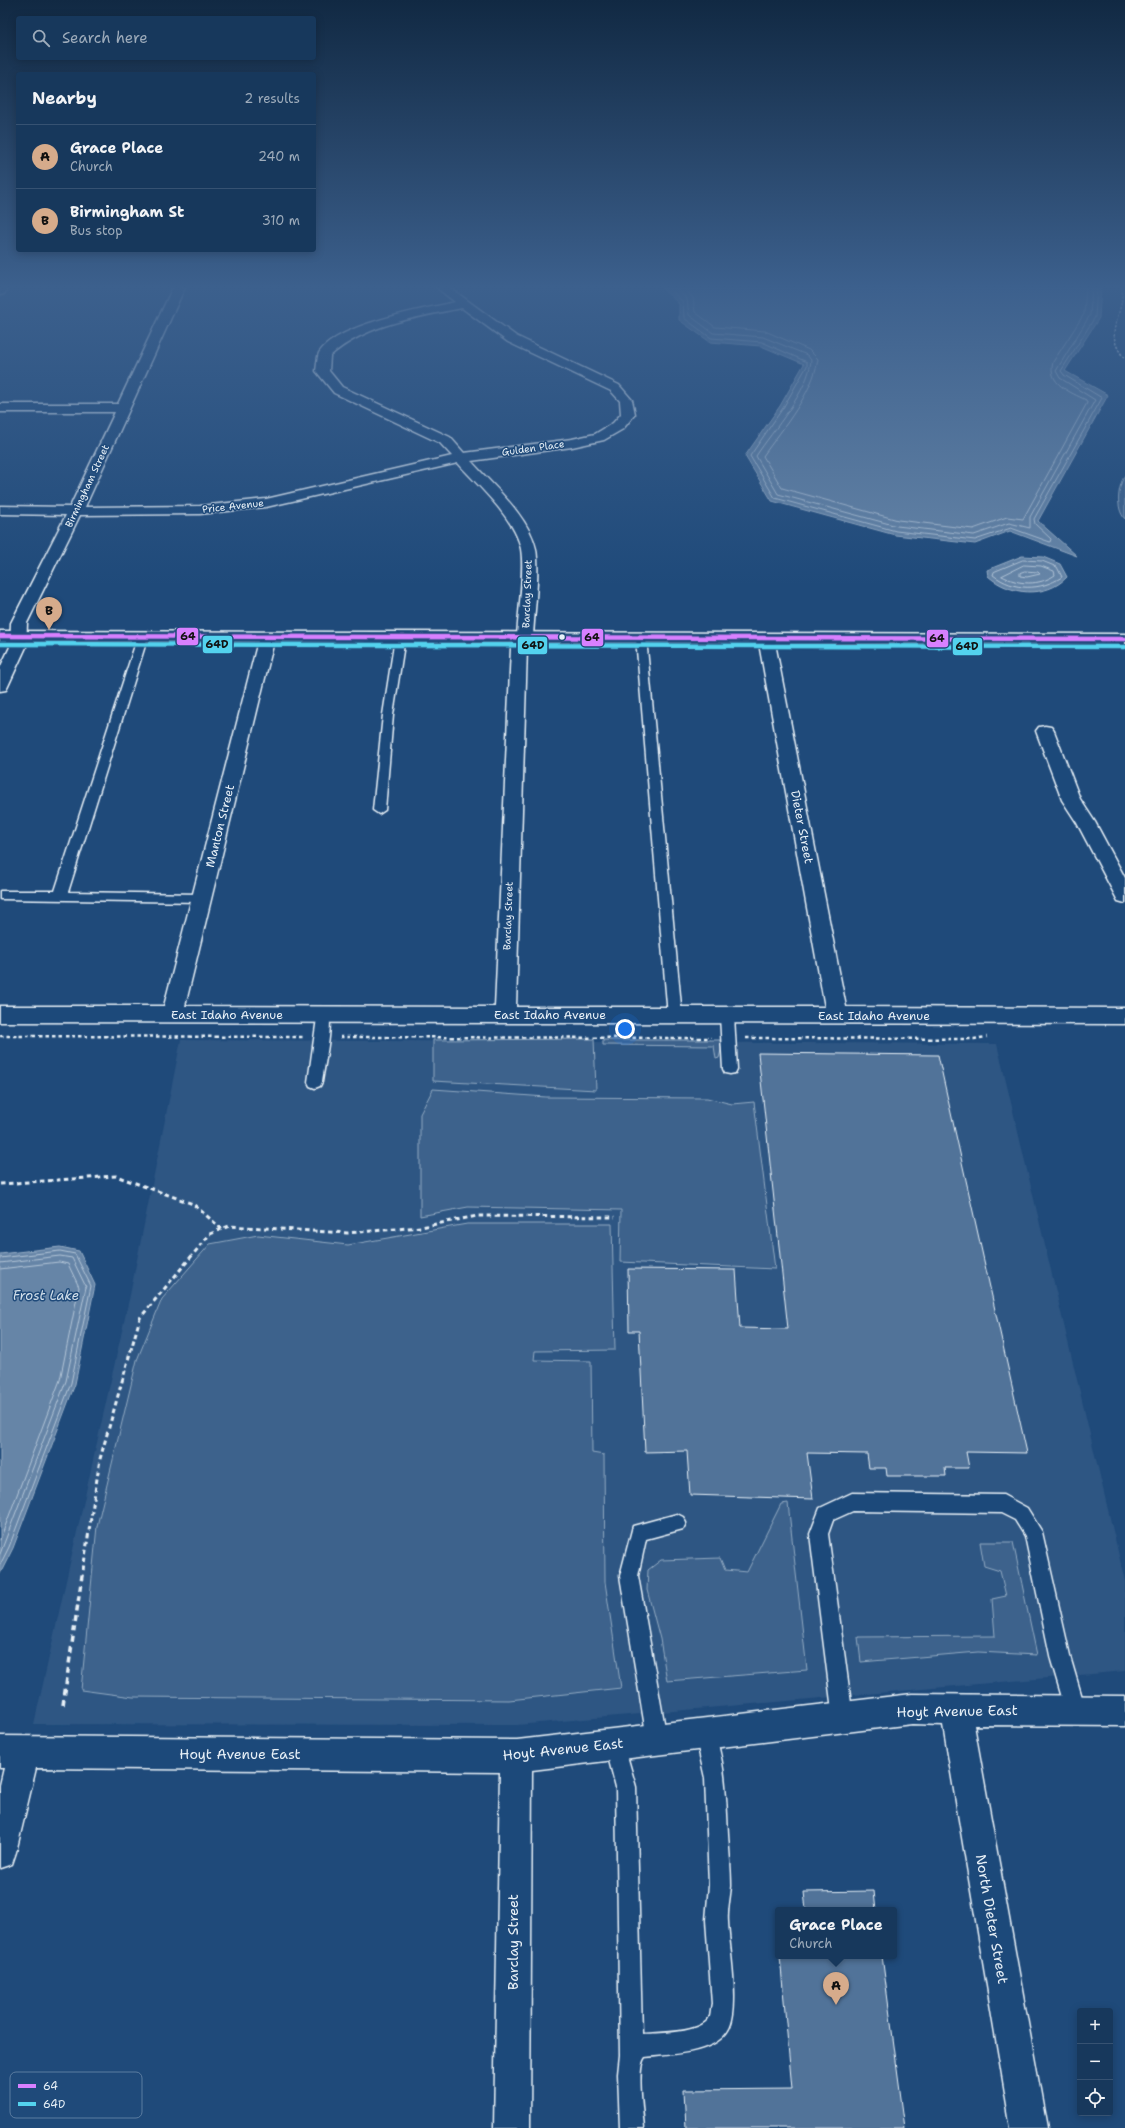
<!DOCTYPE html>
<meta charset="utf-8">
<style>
:root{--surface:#17385c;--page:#203f62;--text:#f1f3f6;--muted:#9eacbb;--line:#365272;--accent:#d6ab8b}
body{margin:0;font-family:"Shantell Sans",sans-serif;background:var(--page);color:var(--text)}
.controls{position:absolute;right:12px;bottom:12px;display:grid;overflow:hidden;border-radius:4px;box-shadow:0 2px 10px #0003}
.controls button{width:36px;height:36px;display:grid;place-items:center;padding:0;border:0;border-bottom:1px solid var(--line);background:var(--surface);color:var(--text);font:20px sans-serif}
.you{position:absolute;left:625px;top:1029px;width:14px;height:14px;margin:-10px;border:3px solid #fff;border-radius:50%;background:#1a73e8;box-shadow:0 0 0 6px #1a73e833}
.badge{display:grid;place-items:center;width:26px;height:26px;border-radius:50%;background:var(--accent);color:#111;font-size:13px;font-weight:700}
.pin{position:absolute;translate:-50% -33px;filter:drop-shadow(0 1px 2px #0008)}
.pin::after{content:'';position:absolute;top:21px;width:14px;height:12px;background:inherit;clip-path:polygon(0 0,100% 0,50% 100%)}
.popup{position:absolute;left:775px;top:1907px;width:122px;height:52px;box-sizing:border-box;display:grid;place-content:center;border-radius:4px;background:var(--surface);filter:drop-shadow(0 1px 3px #0005);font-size:13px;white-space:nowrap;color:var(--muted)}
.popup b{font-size:15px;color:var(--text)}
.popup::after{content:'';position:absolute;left:50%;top:100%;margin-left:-8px;border:8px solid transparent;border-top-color:var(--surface)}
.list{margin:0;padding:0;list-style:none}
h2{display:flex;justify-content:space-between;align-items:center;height:52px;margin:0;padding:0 16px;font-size:17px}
h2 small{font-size:13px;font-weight:400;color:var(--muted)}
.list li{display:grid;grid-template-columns:26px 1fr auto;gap:12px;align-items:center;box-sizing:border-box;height:64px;padding:0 16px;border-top:1px solid var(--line)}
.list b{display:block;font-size:15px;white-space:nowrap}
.list p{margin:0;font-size:13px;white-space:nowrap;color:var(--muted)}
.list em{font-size:13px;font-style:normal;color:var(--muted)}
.icon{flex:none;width:22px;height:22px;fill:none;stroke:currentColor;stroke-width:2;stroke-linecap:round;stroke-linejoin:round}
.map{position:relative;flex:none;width:1125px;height:2128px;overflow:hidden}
.search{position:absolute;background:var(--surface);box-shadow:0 2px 10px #0003;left:16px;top:16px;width:300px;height:44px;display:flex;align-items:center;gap:10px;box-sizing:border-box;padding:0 14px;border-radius:4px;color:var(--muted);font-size:15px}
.panel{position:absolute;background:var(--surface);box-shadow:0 2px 10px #0003;left:16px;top:72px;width:300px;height:180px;border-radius:4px}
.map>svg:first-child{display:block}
</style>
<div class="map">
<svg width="1125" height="2128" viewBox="0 0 1125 2128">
<rect width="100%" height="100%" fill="#1f4a7a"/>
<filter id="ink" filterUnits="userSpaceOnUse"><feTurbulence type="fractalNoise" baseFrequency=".025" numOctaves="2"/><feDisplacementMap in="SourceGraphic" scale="8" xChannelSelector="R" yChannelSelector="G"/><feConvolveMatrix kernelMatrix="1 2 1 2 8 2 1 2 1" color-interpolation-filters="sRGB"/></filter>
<g filter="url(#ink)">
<path fill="#2e5683" d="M 181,1040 L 997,1044 L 1125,1581 L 1125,1671 L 517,1725 L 34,1724 L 130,1295 Z"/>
<path fill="#3c628c" stroke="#92aac2" d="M 1125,475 L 1125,519 C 1115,508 1118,486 1125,475 Z
M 594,1039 L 596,1090 L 433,1081 L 433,1040 Z
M 603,1040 L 720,1040 L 721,1050 L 719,1058 L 716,1059 L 714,1046 L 603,1045 Z
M 433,1089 L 546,1097 L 707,1098 L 732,1104 L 754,1102 L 775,1269 L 620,1262 L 621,1210 L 468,1207 L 420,1216 L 420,1114 Z
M 467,1224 L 612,1224 L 615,1350 L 535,1351 L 534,1360 L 591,1361 L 592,1453 L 604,1455 L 605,1582 L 621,1688 L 509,1700 L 133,1697 L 81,1690 L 97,1526 L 137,1360 L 162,1299 L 210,1244 L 258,1235 L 348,1245 Z
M 788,1503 L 807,1670 L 667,1681 L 660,1639 L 647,1590 L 648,1570 L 661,1560 L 720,1558 L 725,1570 L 747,1572 L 781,1504 Z
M 980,1542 L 1013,1542 L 1037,1655 L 978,1652 L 861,1662 L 858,1637 L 995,1636 L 992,1599 L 1006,1596 L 1000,1571 L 984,1566 Z"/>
<path fill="#6685a7" stroke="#9ab0c7" d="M 661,287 L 1101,287 L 1099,318 L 1065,371 L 1108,395 L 1038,521 L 1077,556 L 1010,531 L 975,544 L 895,535 L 772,501 L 745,456 L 780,406 L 804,364 L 761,346 L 710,342 L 679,320 L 679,304 Z
M 1022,556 L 1043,557 L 1060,564 L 1067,577 C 1046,599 1009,595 988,576 L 987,570 Z
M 60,1247 L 79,1251 L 95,1285 L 75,1384 L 13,1548 L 0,1574 L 0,1254 Z"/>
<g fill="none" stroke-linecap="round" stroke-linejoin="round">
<path stroke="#b4c6d8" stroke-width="1" d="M 667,287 L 683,302 L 684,318 L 711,338 L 762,342 L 807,362 L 807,366 L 783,408 L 750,456 L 775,498 L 896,531 L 975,540 L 1011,528 L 1050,542 L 1051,539 L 1035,524 L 1034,519 L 1102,398 L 1064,375 L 1061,371 L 1095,317 L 1097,287
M 674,287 L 687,299 L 689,315 L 713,333 L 763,337 L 807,355 L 811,360 C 809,391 773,430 756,456 L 778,494 L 897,526 L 974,535 L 1009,523 L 1030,528 L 1030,517 L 1095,400 L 1060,378 L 1056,371 L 1090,315 L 1092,287
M 683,287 L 693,298 L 695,312 L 715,327 L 765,331 L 809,350 L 818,359 C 813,393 783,428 763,456 L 782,488 L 898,520 L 973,529 L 1007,517 L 1023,519 L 1087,403 L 1086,400 C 1070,392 1047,384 1053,362 L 1084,314 L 1086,287
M 1023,560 L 1042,561 L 1057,567 L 1062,577 C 1040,591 1014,591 993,575 L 994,572 Z
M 1024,565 L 1041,566 L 1054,571 L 1055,575 C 1039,586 1019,585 1002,576 Z
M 1025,571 L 1038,572 L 1040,574 L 1027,577 L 1020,576 L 1020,573 Z
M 0,1258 L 60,1251 L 75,1254 L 91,1286 L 71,1383 L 9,1547 L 0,1565
M 0,1263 L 60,1256 L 72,1258 L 86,1287 L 66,1381 L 0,1554
M 0,1269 L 59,1262 L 68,1264 L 79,1287 L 60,1380 L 0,1540"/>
</g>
<path fill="#517399" stroke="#e8f1f8" d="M 758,1053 L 938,1055 L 1027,1453 L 966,1452 L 969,1468 L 945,1468 L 946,1476 L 887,1476 L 886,1468 L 869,1468 L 867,1454 L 807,1453 L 813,1499 L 690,1495 L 687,1451 L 645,1452 L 639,1331 L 629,1331 L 628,1269 L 736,1270 L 740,1328 L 788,1329 Z
M 874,1891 L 876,1910 L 806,1910 L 804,1892 Z
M 780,1956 L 882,1956 L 905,2128 L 686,2128 L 684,2090 L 792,2089 Z"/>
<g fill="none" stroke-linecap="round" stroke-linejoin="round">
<defs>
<path id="lane" d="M 143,633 L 148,636 L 68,892 L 201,894 L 207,898 L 201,902 L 0,899 L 0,891 L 55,891 L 138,636 Z
M 400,635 L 405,638 L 393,715 L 385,810 L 379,814 L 373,810 L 383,715 L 395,638 Z
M 641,635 L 646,638 L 682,1016 L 680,1020 L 675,1021 L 670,1020 L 668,1016 L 636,638 Z
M 323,1010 L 328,1011 C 334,1023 324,1067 322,1082 L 320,1086 L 315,1088 L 310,1086 L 308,1082 L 318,1011 Z
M 727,1011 L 732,1012 L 734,1016 L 737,1069 L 735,1073 L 730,1074 L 725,1073 L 723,1069 L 720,1016 L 722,1012 Z
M 852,1493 L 1003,1495 L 1027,1508 L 1042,1532 L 1071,1660 L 1086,1711 L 1083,1718 L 1076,1721 L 1069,1718 L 1066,1711 L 1051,1660 L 1025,1536 L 1015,1520 L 1001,1513 L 853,1511 L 833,1520 L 828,1534 L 853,1718 L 850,1725 L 843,1728 L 836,1725 L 833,1718 L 810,1534 L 820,1508 Z
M 677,1514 L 683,1517 L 686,1523 L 683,1529 L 646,1539 L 638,1576 L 667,1739 L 664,1746 L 657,1749 L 650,1746 L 647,1739 L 620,1576 L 633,1526 Z
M 705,1724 L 712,1727 C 726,1761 726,1798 728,1834 C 729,1851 731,1869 731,1886 C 730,1898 727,1910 728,1922 C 729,1948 741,2009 728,2030 C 714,2054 669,2054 645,2057 C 636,2067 643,2113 644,2128 L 620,2128 L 618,2074 L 620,2055 L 616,1787 L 605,1745 L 608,1738 L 615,1735 L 622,1738 L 636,1787 L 642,2034 C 658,2033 702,2034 710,2017 C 711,2013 711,2008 712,2004 L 706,1920 L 709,1885 L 705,1778 L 695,1734 L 698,1727 Z"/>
<path id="street" d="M 0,287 L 8,287 L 4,294 L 0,295 Z
M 173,287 L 185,287 L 85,507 L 200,506 L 266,499 L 452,456 L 440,443 L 334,393 L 316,371 C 317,366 317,358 319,353 C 339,323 421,310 455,302 L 436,287 L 449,287 L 516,336 L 619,385 L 632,400 L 635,414 L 623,429 L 604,440 L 572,447 L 471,461 C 492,485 529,516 536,549 C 540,574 534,612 533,638 L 527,648 L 516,1007 L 825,1007 L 758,638 L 760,635 L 772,635 L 774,638 L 846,1007 L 1125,1008 L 1125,1024 L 0,1022 L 0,1006 L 164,1006 L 259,637 L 261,634 L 273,634 L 275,637 L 185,1006 L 495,1007 L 511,648 L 517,638 C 518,613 525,572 521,549 C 515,518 478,486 458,463 L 266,507 L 200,514 L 80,515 L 27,623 L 26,647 L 8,686 L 6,690 L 0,691 L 0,668 L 10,647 L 11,623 L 66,515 L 0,514 L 0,506 L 70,507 L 115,412 L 0,412 L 0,404 L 118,404 ZM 462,308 L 508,342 L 611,391 L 620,401 L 621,414 L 613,423 L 595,434 L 572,439 L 464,453 L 450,437 L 342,387 L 329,371 L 330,356 C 366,324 417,317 462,308 Z
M 1045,726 L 1051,727 L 1054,731 L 1080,799 L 1095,822 L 1125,878 L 1125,903 L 1118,901 L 1077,823 L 1062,800 L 1036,731 L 1039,727 Z
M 912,1694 L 1125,1696 L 1125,1726 L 974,1725 L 1047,2128 L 1011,2128 L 943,1725 L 912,1724 L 532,1770 L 530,2128 L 494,2128 L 500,1772 L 36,1768 L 16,1852 L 12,1864 L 0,1868 L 0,1785 L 4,1768 L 0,1768 L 0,1736 L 517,1740 Z"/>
<path id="secondary" d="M 0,631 L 1125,634 L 1125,644 L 0,641 Z"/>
</defs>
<use href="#lane" stroke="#e8f1f8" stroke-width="3"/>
<use href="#street" stroke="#e8f1f8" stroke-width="3"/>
<use href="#secondary" stroke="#e8f1f8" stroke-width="3"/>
<path stroke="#e8f1f8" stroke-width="1.5" stroke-dasharray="2.5 1.5" stroke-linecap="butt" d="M 1122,287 C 1125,318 1101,330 1125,359"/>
<path stroke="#e8f1f8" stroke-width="2.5" stroke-dasharray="3.5 3" stroke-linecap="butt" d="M 0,1036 L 303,1037
M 340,1037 L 711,1038
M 746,1038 L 974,1039 L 987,1037"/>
<path stroke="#e8f1f8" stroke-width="3" stroke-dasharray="4.5 3.5" stroke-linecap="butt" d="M 0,1184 L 116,1176 L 193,1204 L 222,1229
M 83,1570 L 100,1459 L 140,1318 L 210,1234 L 229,1226 L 347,1233 L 421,1227 L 477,1216 L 615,1217"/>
<path stroke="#e8f1f8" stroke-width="3.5" stroke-dasharray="6 4.5" stroke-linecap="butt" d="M 63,1705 L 83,1569"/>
<use href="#lane" fill="#1f4a7a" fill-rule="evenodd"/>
<use href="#street" fill="#1f4a7a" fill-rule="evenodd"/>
<use href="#secondary" fill="#1f4a7a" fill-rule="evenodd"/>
<defs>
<path id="bus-1" d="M 0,636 L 1125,639"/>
<path id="bus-2" d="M 0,644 L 1125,647"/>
</defs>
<use href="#bus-1" stroke="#1f4a7a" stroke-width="6"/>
<use href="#bus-2" stroke="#1f4a7a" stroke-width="6"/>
<use href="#bus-1" stroke="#d880ff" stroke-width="4.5"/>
<use href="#bus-2" stroke="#53d2ee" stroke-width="4.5"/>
</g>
</g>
<linearGradient id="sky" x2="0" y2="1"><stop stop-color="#112943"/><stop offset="0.49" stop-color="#3c608d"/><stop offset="1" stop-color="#3c608d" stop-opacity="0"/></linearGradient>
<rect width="1125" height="585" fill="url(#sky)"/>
<circle fill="#e8f1f8" stroke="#1f4a7a" stroke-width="1.5" cx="562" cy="637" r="3.5"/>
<g text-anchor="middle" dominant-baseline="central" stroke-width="3" stroke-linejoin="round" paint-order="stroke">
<g font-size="10" fill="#e8f1f8" stroke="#1f4a7a">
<text transform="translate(533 448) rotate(-8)">Gulden Place</text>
<text transform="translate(87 486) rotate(-65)">Birmingham Street</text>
<text transform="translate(233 506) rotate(-6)">Price Avenue</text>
<text transform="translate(527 594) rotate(-88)">Barclay Street</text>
<text transform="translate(508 916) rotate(-88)">Barclay Street</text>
</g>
<g font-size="12" fill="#e8f1f8" stroke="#1f4a7a">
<text transform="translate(220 826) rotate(-76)">Manton Street</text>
<text transform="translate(802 827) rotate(79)">Dieter Street</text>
<text x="227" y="1015">East Idaho Avenue</text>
<text x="550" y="1015">East Idaho Avenue</text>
<text x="874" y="1016">East Idaho Avenue</text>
</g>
<g font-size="13" font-style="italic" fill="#d4e1ec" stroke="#1f4a7a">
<text x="46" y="1295">Frost Lake</text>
</g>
<g font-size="14" fill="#e8f1f8" stroke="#1f4a7a">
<text transform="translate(957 1711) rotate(-1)">Hoyt Avenue East</text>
<text transform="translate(563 1749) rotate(-6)">Hoyt Avenue East</text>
<text x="240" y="1754">Hoyt Avenue East</text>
<text transform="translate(992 1919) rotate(80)">North Dieter Street</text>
<text transform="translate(513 1942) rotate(-90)">Barclay Street</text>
</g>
</g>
<rect x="10" y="2072" width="132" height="46" rx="6" fill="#1f4a7a" stroke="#5b7ca0" stroke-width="1"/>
<rect x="18" y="2084" width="18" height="4" fill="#d880ff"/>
<rect x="18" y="2102" width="18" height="4" fill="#53d2ee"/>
<g font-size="11" fill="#e8f1f8">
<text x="43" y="2090">64</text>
<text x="43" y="2108">64D</text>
</g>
<g stroke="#1f4a7a" stroke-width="1.5">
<rect x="176" y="627" width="23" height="19" rx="4" fill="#d880ff"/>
<rect x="581" y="628" width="23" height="19" rx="4" fill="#d880ff"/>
<rect x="926" y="629" width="23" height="19" rx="4" fill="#d880ff"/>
<rect x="202" y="635" width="31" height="19" rx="4" fill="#53d2ee"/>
<rect x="517" y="636" width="31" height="19" rx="4" fill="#53d2ee"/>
<rect x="952" y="637" width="31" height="19" rx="4" fill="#53d2ee"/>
</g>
<g font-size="11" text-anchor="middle" font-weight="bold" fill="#111">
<text x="188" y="640">64</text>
<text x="592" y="641">64</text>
<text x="937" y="642">64</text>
<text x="217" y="648">64D</text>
<text x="533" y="649">64D</text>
<text x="967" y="650">64D</text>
</g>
</svg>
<div class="controls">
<button>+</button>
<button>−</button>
<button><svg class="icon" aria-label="locate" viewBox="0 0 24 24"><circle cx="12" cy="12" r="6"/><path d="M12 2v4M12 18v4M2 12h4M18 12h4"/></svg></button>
</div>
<div class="you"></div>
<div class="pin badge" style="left:836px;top:2005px">A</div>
<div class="popup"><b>Grace Place</b>Church</div>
<div class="pin badge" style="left:49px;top:630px">B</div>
<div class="search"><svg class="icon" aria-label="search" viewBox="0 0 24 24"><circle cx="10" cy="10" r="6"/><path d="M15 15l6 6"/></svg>Search here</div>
<section class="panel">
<h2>Nearby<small>2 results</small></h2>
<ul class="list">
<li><span class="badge">A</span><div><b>Grace Place</b><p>Church</p></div><em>240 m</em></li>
<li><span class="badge">B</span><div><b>Birmingham St</b><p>Bus stop</p></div><em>310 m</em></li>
</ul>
</section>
</div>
